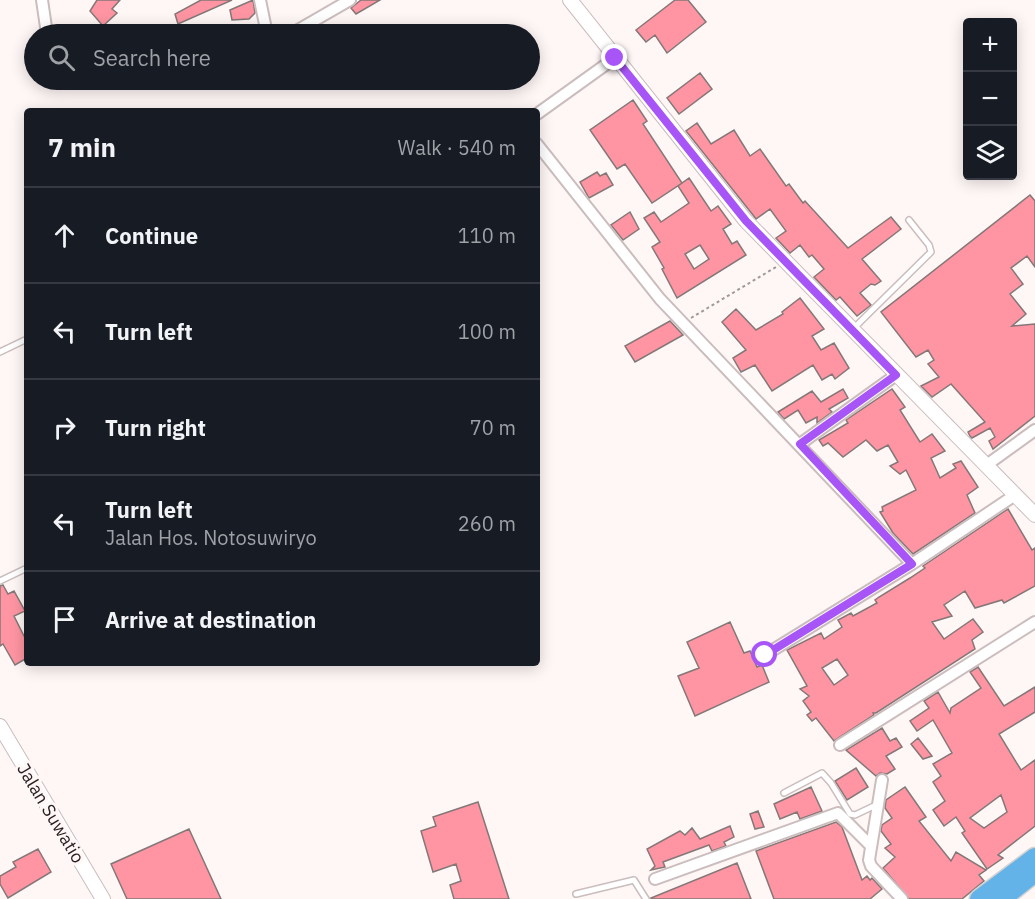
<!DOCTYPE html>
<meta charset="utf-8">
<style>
:root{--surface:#171b24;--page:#20242c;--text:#f1f3f6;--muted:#9ea1a6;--line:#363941}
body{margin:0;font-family:"IBM Plex Sans",sans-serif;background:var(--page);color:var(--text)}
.controls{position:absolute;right:18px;top:18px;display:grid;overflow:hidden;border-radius:6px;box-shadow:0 3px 15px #0003}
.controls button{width:54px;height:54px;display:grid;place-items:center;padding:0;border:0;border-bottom:2px solid var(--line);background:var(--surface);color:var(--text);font:30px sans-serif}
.stop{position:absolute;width:18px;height:18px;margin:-14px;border:4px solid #a855f7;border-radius:50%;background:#fff}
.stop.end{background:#a855f7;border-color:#fff;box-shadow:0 2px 6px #0008}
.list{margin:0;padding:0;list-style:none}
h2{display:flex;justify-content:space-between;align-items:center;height:78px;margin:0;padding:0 24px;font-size:26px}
h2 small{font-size:20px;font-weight:400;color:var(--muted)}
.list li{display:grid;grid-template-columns:39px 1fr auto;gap:18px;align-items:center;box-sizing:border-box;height:96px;padding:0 24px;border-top:2px solid var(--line)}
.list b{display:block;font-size:22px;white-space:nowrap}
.list p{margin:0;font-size:20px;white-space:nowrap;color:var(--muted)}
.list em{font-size:20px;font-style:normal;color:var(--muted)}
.icon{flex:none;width:33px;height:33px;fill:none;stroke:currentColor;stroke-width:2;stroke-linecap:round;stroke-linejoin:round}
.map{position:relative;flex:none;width:1035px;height:899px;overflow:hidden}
.search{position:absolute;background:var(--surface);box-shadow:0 3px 15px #0003;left:24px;top:24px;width:516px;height:66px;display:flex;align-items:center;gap:15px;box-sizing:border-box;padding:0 21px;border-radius:33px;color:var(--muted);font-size:22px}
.panel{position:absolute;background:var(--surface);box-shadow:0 3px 15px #0003;left:24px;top:108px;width:516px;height:558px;border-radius:6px}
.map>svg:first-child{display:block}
</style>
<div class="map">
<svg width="1035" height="899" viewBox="0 0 1035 899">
<rect width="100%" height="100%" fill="#fff6f6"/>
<path fill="#ff95a2" stroke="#847777" stroke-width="1.5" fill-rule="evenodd" d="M 97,0 L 120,0 L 112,9 L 117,13 L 103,26 L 90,11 Z
M 201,0 L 232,0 L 178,24 L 175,14 Z
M 253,0 L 255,13 L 249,19 L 232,20 L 230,10 Z
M 361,0 L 380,0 L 356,14 L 351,8 Z
M 675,0 L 688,0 L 706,22 L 667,53 L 655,35 L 646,42 L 636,30 Z
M 700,73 L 712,89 L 679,114 L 667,98 Z
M 633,100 L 647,121 L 643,124 L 682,183 L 652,203 L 625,164 L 617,169 L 590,130 Z
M 697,123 L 711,144 L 734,130 L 750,156 L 760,149 L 786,186 L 789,184 L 803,203 L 805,201 L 848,248 L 891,217 L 901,229 L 862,259 L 881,281 L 875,285 L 871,284 L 860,293 L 871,305 L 857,316 L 840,297 L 836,300 L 814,277 L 824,269 L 812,255 L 809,257 L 800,245 L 790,253 L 776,238 L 786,231 L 770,209 L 756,219 L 753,215 L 686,131 Z
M 597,172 L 600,176 L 606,173 L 613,185 L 589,198 L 580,182 Z
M 689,178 L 711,211 L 718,206 L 731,224 L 723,229 L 732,244 L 737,241 L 746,255 L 677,298 L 662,269 L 664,268 L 652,247 L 660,242 L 644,218 L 654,212 L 661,222 L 689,203 L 678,186 ZM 700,245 L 709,259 L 694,269 L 685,254 Z
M 1030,195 L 1035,201 L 1035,267 L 1027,256 L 1011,268 L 1023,284 L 1010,294 L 1026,314 L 1012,326 L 1035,324 L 1035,416 L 993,449 L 989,441 L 995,437 L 990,428 L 972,438 L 970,436 L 968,432 L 985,422 L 951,384 L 932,397 L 921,386 L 939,377 L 928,364 L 934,360 L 928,350 L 916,357 L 881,312 Z
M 630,212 L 639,229 L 623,240 L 611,225 Z
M 800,298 L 824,329 L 812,336 L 821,350 L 834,343 L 849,368 L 835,379 L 832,374 L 822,380 L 813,365 L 772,391 L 755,365 L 741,372 L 733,358 L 746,350 L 722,322 L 736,309 L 756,330 L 783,314 L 782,312 Z
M 670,321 L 683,335 L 635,362 L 625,346 Z
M 843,389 L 848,398 L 829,409 L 832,412 L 817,423 L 817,417 L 806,423 L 798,410 L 784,419 L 778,412 L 812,391 L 821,402 Z
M 892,389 L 905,407 L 900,410 L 920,442 L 932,434 L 945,451 L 931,458 L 940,478 L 956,468 L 953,464 L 961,461 L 978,487 L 967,495 L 975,513 L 913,554 L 893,533 L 880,512 L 883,511 L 882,507 L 916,490 L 906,470 L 900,474 L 890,466 L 898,462 L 888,445 L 877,451 L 866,440 L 843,457 L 828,443 L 823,446 L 819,440 L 848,423 L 846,420 Z
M 1008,509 L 1032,550 L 1035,548 L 1035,586 L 1004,603 L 1002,600 L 975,608 L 965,591 L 944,605 L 952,616 L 932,622 L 944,639 L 973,619 L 983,632 L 972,640 L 975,649 L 876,713 L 873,713 L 874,715 L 834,741 L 816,718 L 812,721 L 807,715 L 811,712 L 803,701 L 809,696 L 800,689 L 807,686 L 787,650 L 821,633 L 824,639 L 842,627 L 838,620 L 851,613 L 853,616 L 877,603 L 875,600 L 879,597 L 910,578 L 925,568 L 923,566 ZM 837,659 L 848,675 L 834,685 L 822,668 Z
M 3,585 L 8,594 L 14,591 L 25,611 L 14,616 L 24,636 L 27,634 L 27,658 L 15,665 L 3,644 L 0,646 L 0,586 Z
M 730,622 L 744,653 L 750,651 L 757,667 L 762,665 L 769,682 L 695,716 L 678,676 L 699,668 L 687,642 Z
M 978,667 L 1004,706 L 1035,687 L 1035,712 L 999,734 L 1021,770 L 1035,760 L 1035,826 L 998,855 L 1003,858 L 987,869 L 962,833 L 965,831 L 956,817 L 944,826 L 933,810 L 945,801 L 933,782 L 941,776 L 933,764 L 952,753 L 933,720 L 917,731 L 910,721 L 929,708 L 924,701 L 938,692 L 950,713 L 951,708 L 981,688 L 970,672 ZM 1001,795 L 1007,812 L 984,828 L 970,818 Z
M 882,728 L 890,741 L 896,738 L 902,747 L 886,756 L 895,769 L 887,774 L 880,773 L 876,776 L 846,750 Z
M 918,738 L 932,756 L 923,759 L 911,744 Z
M 856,768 L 868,787 L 847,800 L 835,781 Z
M 811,787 L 822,811 L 800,819 L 797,812 L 780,819 L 774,804 Z
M 905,787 L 926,817 L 919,821 L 951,861 L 956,852 L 986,870 L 979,875 L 984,881 L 962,899 L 909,899 L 883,868 L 895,857 L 885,848 L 891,844 L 881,831 L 882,825 L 892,818 L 885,808 L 886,800 Z
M 478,802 L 509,899 L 454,899 L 450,885 L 461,881 L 456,864 L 433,872 L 421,831 L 436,826 L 433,817 Z
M 758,811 L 764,827 L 755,829 L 750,814 Z
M 836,822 L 842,827 L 862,880 L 867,876 L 870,880 L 872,878 L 882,889 L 870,899 L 774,899 L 756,851 Z
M 730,826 L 734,837 L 724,842 L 726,846 L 712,851 L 709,845 L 663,862 L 665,867 L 651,870 L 655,866 L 647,849 L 680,831 L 685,835 L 692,828 L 700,839 Z
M 189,829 L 221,899 L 127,899 L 111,864 Z
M 38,849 L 51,872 L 8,898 L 0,884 L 0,876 L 16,867 L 13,862 Z
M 737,863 L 751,899 L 651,899 L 651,898 Z"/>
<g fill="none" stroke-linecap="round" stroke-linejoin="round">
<defs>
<path id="lane" d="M 854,328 L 931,252 L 929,245 L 909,220
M 0,352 L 27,339
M 0,581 L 27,568
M 784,793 L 822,773 L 831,783 L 850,814 L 855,815 L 876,805
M 576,894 L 634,880 L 646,899"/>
<path id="street" d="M 42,0 L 47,34
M 260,0 L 267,34
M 291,34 L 350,0
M 537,114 L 615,58
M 537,144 L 660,299 L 912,564
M 800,444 L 896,375
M 988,464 L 1035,430
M 765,655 L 912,564 L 1015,495
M 840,745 L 1035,622
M 882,780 L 869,860 L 871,866 L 902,899
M 655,879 L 838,813 L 871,846"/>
<path id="secondary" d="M 570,0 L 746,221 L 1035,515
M 0,726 L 103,899"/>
<path id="highway" d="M 979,899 L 1035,857
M 1002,899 L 1035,873"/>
</defs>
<use href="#lane" stroke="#cbbdbe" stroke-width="8"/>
<use href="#street" stroke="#cbbdbe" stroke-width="14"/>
<use href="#secondary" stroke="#cbbdbe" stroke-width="16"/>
<use href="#highway" stroke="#d3d2d2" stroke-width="21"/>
<path stroke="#a19999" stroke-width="2" stroke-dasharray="3 3" stroke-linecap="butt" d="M 691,318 L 776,267"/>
<use href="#lane" stroke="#fff" stroke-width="5"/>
<use href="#street" stroke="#fff" stroke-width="10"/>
<use href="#secondary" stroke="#fff" stroke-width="14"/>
<use href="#highway" stroke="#63b2e8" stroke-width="18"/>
</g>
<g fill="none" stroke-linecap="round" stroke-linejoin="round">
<path stroke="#a855f7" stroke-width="8" d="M 615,58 L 746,221 L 896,375 L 800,444 L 912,564 L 765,655"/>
</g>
<g text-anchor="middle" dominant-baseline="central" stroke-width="6" stroke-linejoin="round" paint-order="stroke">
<g font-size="18" fill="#251f20" stroke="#fff6f6">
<text transform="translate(51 813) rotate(59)">Jalan Suwatio</text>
</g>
</g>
</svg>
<div class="controls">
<button>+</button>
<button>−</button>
<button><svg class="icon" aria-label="layers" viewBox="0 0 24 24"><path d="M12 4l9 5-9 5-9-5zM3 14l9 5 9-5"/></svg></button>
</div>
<div class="stop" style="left:765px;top:655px"></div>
<div class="stop end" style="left:615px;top:58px"></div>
<div class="search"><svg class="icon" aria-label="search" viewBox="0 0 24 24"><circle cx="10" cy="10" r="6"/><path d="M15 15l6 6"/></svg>Search here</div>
<section class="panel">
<h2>7 min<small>Walk · 540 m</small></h2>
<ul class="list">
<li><svg class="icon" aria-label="ahead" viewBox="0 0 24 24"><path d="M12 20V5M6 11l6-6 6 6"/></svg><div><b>Continue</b></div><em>110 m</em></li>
<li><svg class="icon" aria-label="left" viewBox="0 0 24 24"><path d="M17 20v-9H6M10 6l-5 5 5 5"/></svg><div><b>Turn left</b></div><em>100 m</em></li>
<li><svg class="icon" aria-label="right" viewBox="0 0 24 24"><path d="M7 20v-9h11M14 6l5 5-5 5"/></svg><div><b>Turn right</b></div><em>70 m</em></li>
<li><svg class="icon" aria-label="left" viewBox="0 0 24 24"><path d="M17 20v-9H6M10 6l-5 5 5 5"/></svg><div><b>Turn left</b><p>Jalan Hos. Notosuwiryo</p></div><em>260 m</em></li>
<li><svg class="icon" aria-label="arrive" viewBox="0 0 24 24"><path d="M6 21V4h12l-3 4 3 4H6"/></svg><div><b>Arrive at destination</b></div></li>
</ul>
</section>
</div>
